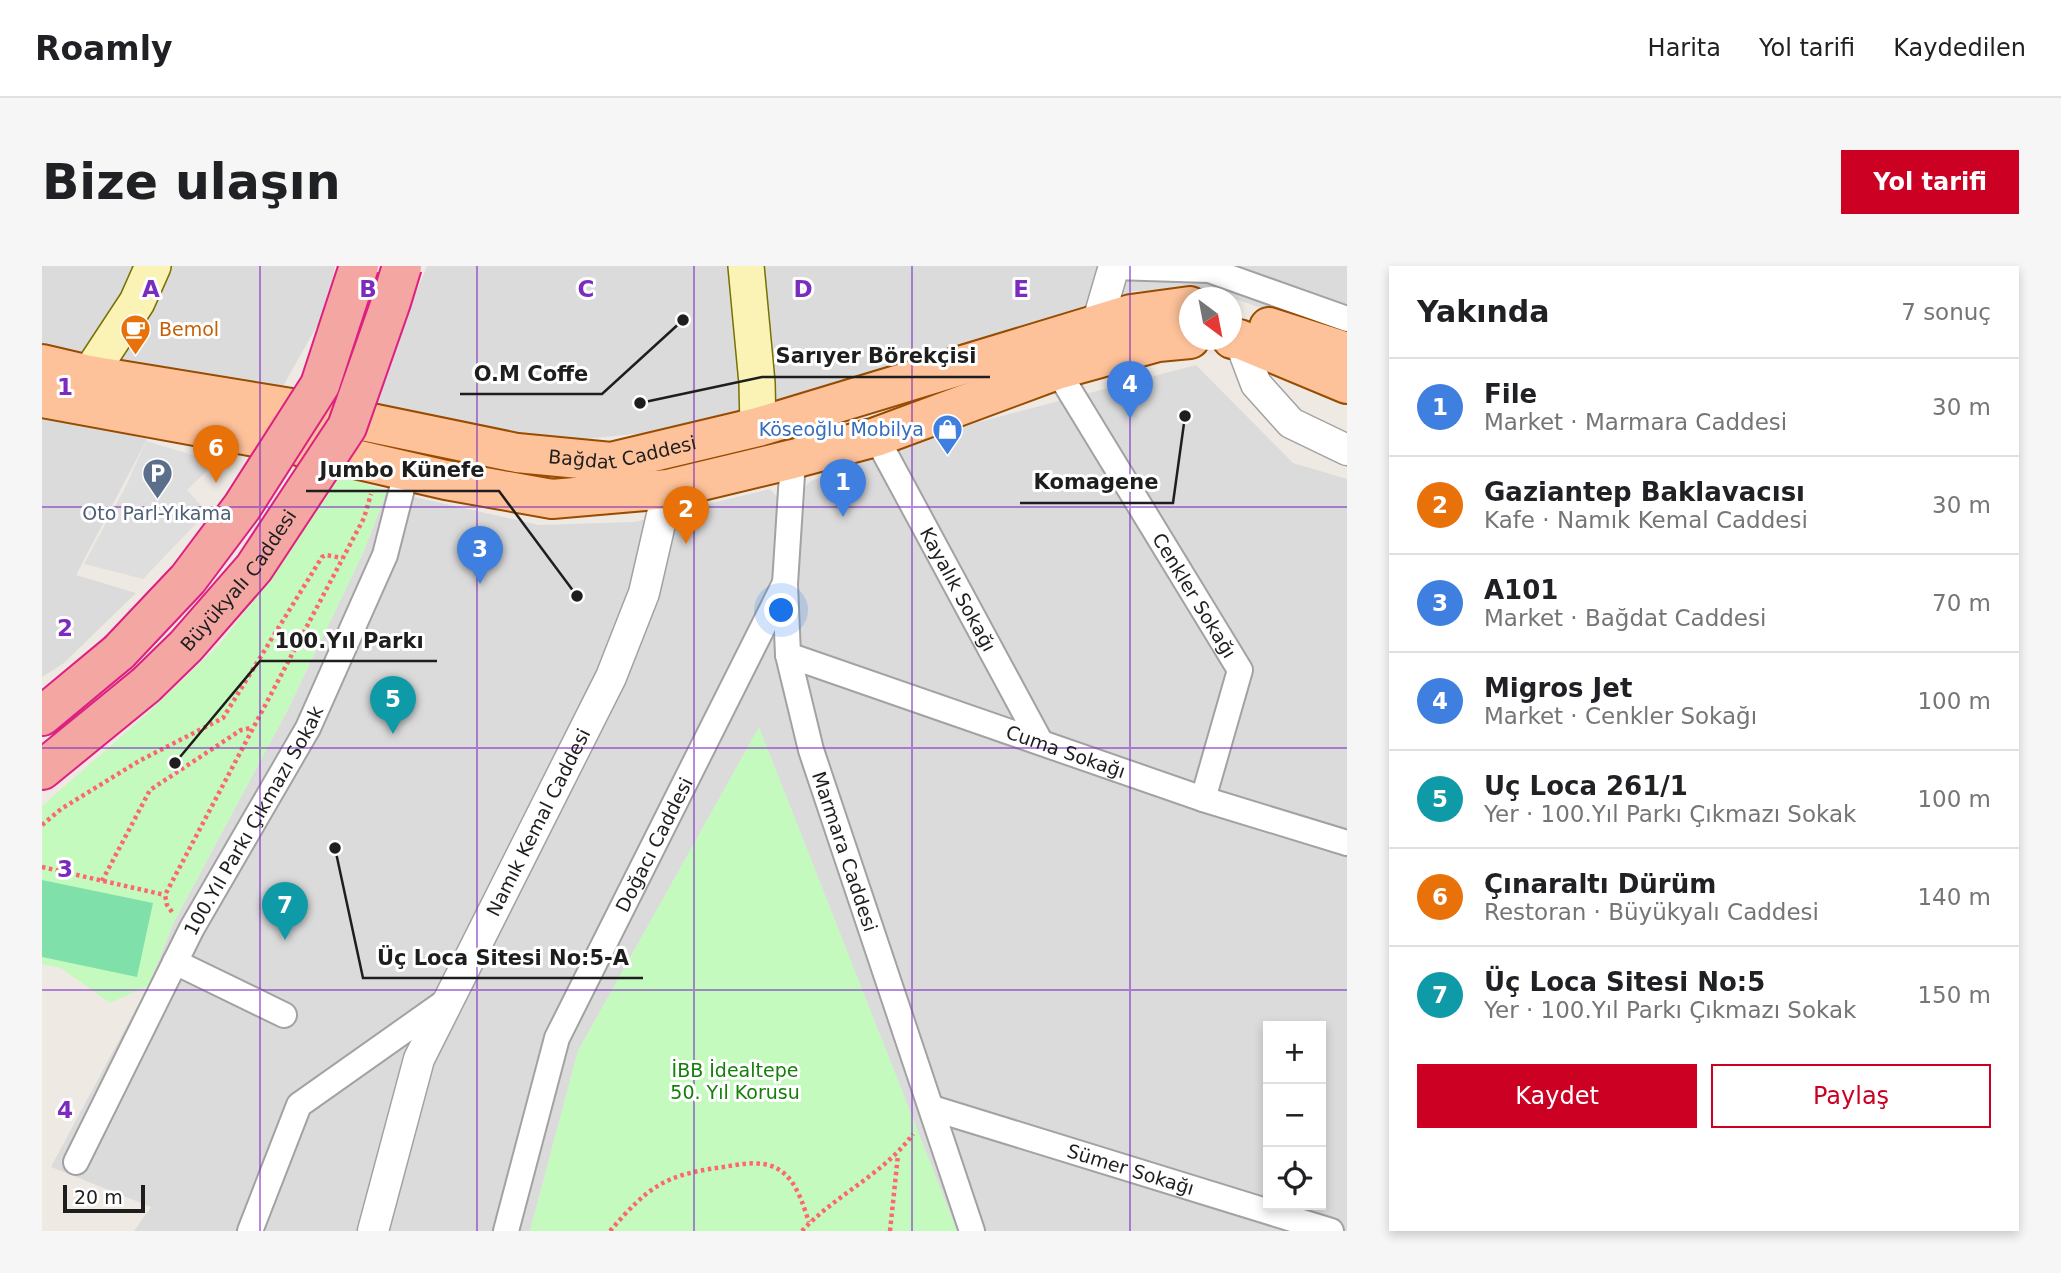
<!DOCTYPE html>
<html lang="tr">
<meta charset="utf-8">
<style>
:root{--surface:#fff;--page:#f6f6f6;--text:#202124;--muted:#757577;--line:#e0e0e0;--accent:#cc0023}
body{margin:0;font-family:"DejaVu Sans",sans-serif;background:var(--page);color:var(--text)}
.controls{position:absolute;right:21px;bottom:21px;display:grid;overflow:hidden;border-radius:0px;box-shadow:0 4px 10px #0003}
.controls button{width:63px;height:63px;display:grid;place-items:center;padding:0;border:0;border-bottom:2px solid var(--line);background:var(--surface);color:var(--text);font:35px sans-serif}
.compass{position:absolute;left:1137px;top:21px;width:63px;height:63px;border-radius:50%;background:var(--surface);box-shadow:0 4px 10px #0003;rotate:148deg}
.scale{position:absolute;left:21px;bottom:18px;width:82px;box-sizing:border-box;padding-left:7px;border:4px solid #1e1e1e;border-top:0;font-size:19px;line-height:24px;white-space:nowrap;color:#1e1e1e;-webkit-text-stroke:5px #fff;paint-order:stroke}
.you{position:absolute;left:740px;top:345px;width:24px;height:24px;margin:-18px;border:5px solid #fff;border-radius:50%;background:#1a73e8;box-shadow:0 0 0 10px #1a73e833}
.badge{display:grid;place-items:center;width:46px;height:46px;border-radius:50%;background:var(--accent);color:#fff;font-size:23px;font-weight:700}
.pin{position:absolute;translate:-50% -58px;filter:drop-shadow(0 2px 4px #0008)}
.pin::after{content:'';position:absolute;top:37px;width:24px;height:21px;background:inherit;clip-path:polygon(0 0,100% 0,50% 100%)}
.list{margin:0;padding:0;list-style:none}
h2{display:flex;justify-content:space-between;align-items:center;height:91px;margin:0;padding:0 28px;font-size:30px}
h2 small{font-size:23px;font-weight:400;color:var(--muted)}
.list li{display:grid;grid-template-columns:46px 1fr auto;gap:21px;align-items:center;box-sizing:border-box;height:98px;padding:0 28px;border-top:2px solid var(--line)}
.list b{display:block;font-size:26px;white-space:nowrap}
.list p{margin:0;font-size:23px;white-space:nowrap;color:var(--muted)}
.list em{font-size:23px;font-style:normal;color:var(--muted)}
.actions{display:flex;gap:14px;padding:21px 28px}
.actions a{flex:1;padding:16px 0;border:2px solid var(--accent);border-radius:0px;text-align:center;font-size:24px;color:var(--accent)}
.actions .main{background:var(--accent);color:#fff}
.icon{flex:none;width:38px;height:38px;fill:none;stroke:currentColor;stroke-width:2;stroke-linecap:round;stroke-linejoin:round}
.map{position:relative;flex:none;width:1305px;height:965px;overflow:hidden;border-radius:0px}
header{display:flex;align-items:center;gap:42px;box-sizing:border-box;height:98px;padding:0 35px;background:var(--surface);border-bottom:2px solid var(--line)}
header strong{font-size:33px}
nav{display:flex;gap:38px;margin-inline-start:auto;font-size:24px}
.intro{display:flex;align-items:center;justify-content:space-between;box-sizing:border-box;height:168px;padding:0 42px}
h1{margin:0;font-size:49px}
.button{padding:18px 32px;border-radius:0px;background:var(--accent);color:#fff;font-size:24px;font-weight:700}
main{display:flex;gap:42px;padding:0 42px}
aside{flex:1;background:var(--surface);border-radius:0px;box-shadow:0 4px 10px #0003}
.map>svg:first-child{display:block}
</style>
<header>
<strong>Roamly</strong>
<nav><a>Harita</a><a>Yol tarifi</a><a>Kaydedilen</a></nav>
</header>
<div class="intro"><h1>Bize ulaşın</h1><a class="button">Yol tarifi</a></div>
<main>
<div class="map">
<svg width="1305" height="965" viewBox="0 0 1305 965">
<rect width="100%" height="100%" fill="#efe9e4"/>
<path fill="#dcdbdb" fill-rule="evenodd" d="M 0,0 L 293,0 L 285,42 L 236,129 L 0,85 Z
M 385,0 L 1305,0 L 1305,72 L 1168,24 L 1091,25 L 845,109 L 624,165 L 489,178 L 324,146 Z
M 1154,99 L 1251,197 L 1305,213 L 1305,965 L 915,965 L 717,462 L 536,785 L 488,965 L 92,965 L 109,941 L 9,901 L 106,720 L 132,656 L 246,443 L 320,289 L 345,225 L 497,259 L 592,256 L 728,223 L 743,240 L 769,215 L 876,172 ZM 1226,760 L 1279,760 L 1279,939 L 1226,939 Z
M 0,150 L 105,173 L 34,309 L 94,327 L 22,397 L 0,411 Z"/>
<path fill="#c5fabf" d="M 297,209 L 345,225 L 320,289 L 246,443 L 132,656 L 106,720 L 68,737 L 19,702 L 0,698 L 0,540 L 98,454 L 176,380 L 233,307 Z
M 717,461 L 915,965 L 488,965 L 536,785 Z"/>
<path fill="#80e0aa" d="M 0,614 L 111,637 L 95,711 L 0,691 Z"/>
<path fill="#dedede" d="M 104,175 L 174,196 L 145,224 L 165,246 L 101,313 L 42,298 L 84,220 Z"/>
<g fill="none" stroke-linecap="round" stroke-linejoin="round">
<defs>
<g id="minor">
<path d="M 1072,1 L 1167,4 L 1305,53"/>
<path id="s1" d="M 1015,104 L 1198,404 L 1161,533"/>
<path id="s2" d="M 834,171 L 998,475"/>
<path id="s3" d="M 751,193 L 743,318 L 746,389 L 769,484 L 930,965"/>
<path id="s4" d="M 746,389 L 1161,533 L 1305,577"/>
<path d="M 133,696 L 242,749"/>
<path id="s5" d="M 890,842 L 1289,965"/>
<path id="s6" d="M 34,896 L 150,662 L 266,462 L 343,289 L 365,203"/>
<path d="M 208,965 L 257,839 L 407,733"/>
<path id="s7" d="M 464,965 L 515,772 L 742,319"/>
</g>
<g id="tertiary">
<path d="M 1055,58 L 1072,0"/>
<path d="M 1197,73 L 1214,118 L 1249,157 L 1305,184"/>
<path id="s8" d="M 331,965 L 377,793 L 569,411 L 602,327 L 626,223"/>
</g>
<path id="secondary" d="M 704,0 L 715,117 L 716,161
M 47,109 L 95,36 L 111,0"/>
<g id="primary">
<path d="M 1227,61 L 1305,86"/>
<path d="M 1190,73 L 1197,73 L 1305,118"/>
<path id="s9" d="M 0,98 L 47,109 L 286,148 L 475,187 L 569,196 L 716,161 L 1089,48 L 1148,40"/>
<path d="M 0,132 L 235,175 L 404,214 L 510,233 L 626,223 L 751,193 L 834,171 L 1015,104 L 1116,76 L 1148,73"/>
</g>
<path id="trunk" d="M 0,450 L 77,386
M 0,504 L 104,419"/>
</defs>
<use href="#minor" stroke="#a2a2a2" stroke-width="28"/>
<use href="#tertiary" stroke="#a2a2a2" stroke-width="33"/>
<use href="#secondary" stroke="#777002" stroke-width="38"/>
<use href="#primary" stroke="#984c00" stroke-width="42"/>
<use href="#trunk" stroke="#dd2081" stroke-width="42"/>
<path stroke="#fd6771" stroke-width="4.5" stroke-dasharray="3.5 3.5" stroke-linecap="butt" d="M 0,559 L 19,543 L 97,495 L 181,452 L 280,291 L 284,289 L 300,292
M 0,601 L 123,629
M 60,615 L 108,524 L 199,464 L 209,462
M 130,646 L 125,639 L 123,629 L 322,252 L 329,228
M 568,965 C 607,920 622,909 681,901 C 700,898 722,893 739,905 C 755,916 761,939 767,956
M 760,965 C 793,929 842,908 871,868
M 848,965 L 856,889"/>
<use href="#minor" stroke="#fff" stroke-width="24"/>
<use href="#tertiary" stroke="#fff" stroke-width="30"/>
<use href="#secondary" stroke="#fbf2b6" stroke-width="35"/>
<use href="#primary" stroke="#fec29a" stroke-width="38"/>
<use href="#trunk" stroke="#f3a6a2" stroke-width="38"/>
<defs>
<g id="trunk-bridge">
<path d="M 77,386 L 146,313 L 200,241 L 278,119 L 317,0"/>
<path id="s10" d="M 104,419 L 144,380 L 212,302 L 305,161 L 349,36 L 360,0"/>
</g>
</defs>
<use href="#trunk-bridge" stroke="#dd2081" stroke-width="42" stroke-linecap="butt"/>
<use href="#trunk-bridge" stroke="#f3a6a2" stroke-width="38"/>
</g>
<path fill="none" stroke="#7b2cbf" stroke-width="2" stroke-opacity="0.55" d="M 218,0 L 218,965M 435,0 L 435,965M 652,0 L 652,965M 870,0 L 870,965M 1088,0 L 1088,965M 0,241 L 1305,241M 0,482 L 1305,482M 0,724 L 1305,724"/>
<defs>
<symbol id="cafe-pin" viewBox="-11 -11 22 30"><path d="M0 17L-7.5 6A9.5 9.5 0 1 1 7.5 6Z" fill="#e8710a" stroke="#fff"/><path d="M-5.5-4.5H6V0H3Q3 3.5 0 3.5H-2.5Q-5.5 3.5-5.5 0ZM3-3.2v2h1.7v-2ZM-6 4.5H4V6H-6Z" fill="#fff"/></symbol>
<symbol id="shop-pin" viewBox="-11 -11 22 30"><path d="M0 17L-7.5 6A9.5 9.5 0 1 1 7.5 6Z" fill="#3f7fe0" stroke="#fff"/><path d="M-5-2.5h2.3a2.7 3.5 0 0 1 5.4 0H5L5.5 6h-11ZM-1.5-2.5h3a1.5 2.3 0 0 0-3 0Z" fill="#fff"/></symbol>
<symbol id="parking-pin" viewBox="-11 -11 22 30"><path d="M0 17L-7.5 6A9.5 9.5 0 1 1 7.5 6Z" fill="#5c6f8a" stroke="#fff"/><path d="M-3.5-5.5H1a3.5 3.5 0 0 1 0 7H-1V5.5H-3.5ZM-1-3.4V-.6H.8a1.4 1.4 0 0 0 0-2.8Z" fill="#fff"/></symbol>
</defs>
<g fill-rule="evenodd">
<use href="#cafe-pin" x="76" y="46" width="35" height="47"/>
<use href="#shop-pin" x="888" y="146" width="35" height="47"/>
<use href="#parking-pin" x="98" y="190" width="35" height="47"/>
</g>
<g text-anchor="middle" dominant-baseline="central" stroke-width="6" stroke-linejoin="round" paint-order="stroke">
<g font-size="19" fill="#c56008" stroke="#fff" text-anchor="start">
<text x="117" y="63">Bemol</text>
</g>
<g font-size="19" fill="#366cbe" stroke="#fff" text-anchor="end">
<text x="882" y="163">Köseoğlu Mobilya</text>
</g>
<g font-size="19" fill="#1e1e1e" stroke="#fff">
<text stroke="none"><textPath href="#s9" startOffset="590">Bağdat Caddesi</textPath></text>
<text stroke="none"><textPath href="#s10" startOffset="140">Büyükyalı Caddesi</textPath></text>
<text stroke="none"><textPath href="#s2" startOffset="173">Kayalık Sokağı</textPath></text>
<text stroke="none"><textPath href="#s1" startOffset="264">Cenkler Sokağı</textPath></text>
<text stroke="none"><textPath href="#s4" startOffset="294">Cuma Sokağı</textPath></text>
<text stroke="none"><textPath href="#s6" startOffset="385">100.Yıl Parkı Çıkmazı Sokak</textPath></text>
<text stroke="none"><textPath href="#s8" startOffset="443">Namık Kemal Caddesi</textPath></text>
<text stroke="none"><textPath href="#s7" startOffset="416">Doğacı Caddesi</textPath></text>
<text stroke="none"><textPath href="#s3" startOffset="401">Marmara Caddesi</textPath></text>
<text stroke="none"><textPath href="#s5" startOffset="208">Sümer Sokağı</textPath></text>
</g>
<g font-size="19" fill="#4e5e75" stroke="#fff">
<text x="115" y="247">Oto Parl-Yıkama</text>
</g>
<g font-size="19" fill="#137f09" stroke="#fff">
<text x="693" y="804">İBB İdealtepe<tspan x="693" dy="22">50. Yıl Korusu</tspan></text>
</g>
</g>
<g font-size="23" text-anchor="middle" font-weight="bold" fill="#7b2cbf" stroke="#fff" stroke-width="6" stroke-linejoin="round" paint-order="stroke">
<text x="109" y="31">A</text>
<text x="326" y="31">B</text>
<text x="544" y="31">C</text>
<text x="761" y="31">D</text>
<text x="979" y="31">E</text>
<text x="23" y="129">1</text>
<text x="23" y="370">2</text>
<text x="23" y="611">3</text>
<text x="23" y="852">4</text>
</g>
<path fill="none" stroke="#1e1e1e" stroke-width="2.5" d="M598 137L720 111H948M641 54L560 128H418M535 330L457 225H264M1143 150L1131 237H978M133 497L218 395H395M293 582L321 712H601"/>
<g fill="#1e1e1e" stroke="#fff" stroke-width="2.5">
<circle cx="598" cy="137" r="7"/>
<circle cx="641" cy="54" r="7"/>
<circle cx="535" cy="330" r="7"/>
<circle cx="1143" cy="150" r="7"/>
<circle cx="133" cy="497" r="7"/>
<circle cx="293" cy="582" r="7"/>
</g>
<g font-size="21" text-anchor="middle" font-weight="bold" fill="#1e1e1e" stroke="#fff" stroke-width="6" stroke-linejoin="round" paint-order="stroke">
<text x="834" y="97">Sarıyer Börekçisi</text>
<text x="489" y="115">O.M Coffe</text>
<text x="360" y="211">Jumbo Künefe</text>
<text x="1054" y="223">Komagene</text>
<text x="307" y="382">100.Yıl Parkı</text>
<text x="461" y="699">Üç Loca Sitesi No:5-A</text>
</g>
</svg>
<div class="controls">
<button>+</button>
<button>−</button>
<button><svg class="icon" aria-label="locate" viewBox="0 0 24 24"><circle cx="12" cy="12" r="6"/><path d="M12 2v4M12 18v4M2 12h4M18 12h4"/></svg></button>
</div>
<svg class="compass" viewBox="-18 -18 36 36"><path d="M0-13l5 13h-10z" fill="#e53935"/><path d="M0 13l5-13h-10z" fill="#757577"/></svg>
<div class="scale">20 m</div>
<div class="you"></div>
<div class="pin badge" style="left:801px;top:251px;background:#3f7fe0">1</div>
<div class="pin badge" style="left:644px;top:278px;background:#e8710a">2</div>
<div class="pin badge" style="left:438px;top:318px;background:#3f7fe0">3</div>
<div class="pin badge" style="left:1088px;top:153px;background:#3f7fe0">4</div>
<div class="pin badge" style="left:351px;top:468px;background:#0f9aa8">5</div>
<div class="pin badge" style="left:174px;top:217px;background:#e8710a">6</div>
<div class="pin badge" style="left:243px;top:674px;background:#0f9aa8">7</div>
</div>
<aside>
<h2>Yakında<small>7 sonuç</small></h2>
<ul class="list">
<li><span class="badge" style="background:#3f7fe0">1</span><div><b>File</b><p>Market · Marmara Caddesi</p></div><em>30 m</em></li>
<li><span class="badge" style="background:#e8710a">2</span><div><b>Gaziantep Baklavacısı</b><p>Kafe · Namık Kemal Caddesi</p></div><em>30 m</em></li>
<li><span class="badge" style="background:#3f7fe0">3</span><div><b>A101</b><p>Market · Bağdat Caddesi</p></div><em>70 m</em></li>
<li><span class="badge" style="background:#3f7fe0">4</span><div><b>Migros Jet</b><p>Market · Cenkler Sokağı</p></div><em>100 m</em></li>
<li><span class="badge" style="background:#0f9aa8">5</span><div><b>Uç Loca 261/1</b><p>Yer · 100.Yıl Parkı Çıkmazı Sokak</p></div><em>100 m</em></li>
<li><span class="badge" style="background:#e8710a">6</span><div><b>Çınaraltı Dürüm</b><p>Restoran · Büyükyalı Caddesi</p></div><em>140 m</em></li>
<li><span class="badge" style="background:#0f9aa8">7</span><div><b>Üç Loca Sitesi No:5</b><p>Yer · 100.Yıl Parkı Çıkmazı Sokak</p></div><em>150 m</em></li>
</ul>
<div class="actions"><a class="main">Kaydet</a><a>Paylaş</a></div>
</aside>
</main>
